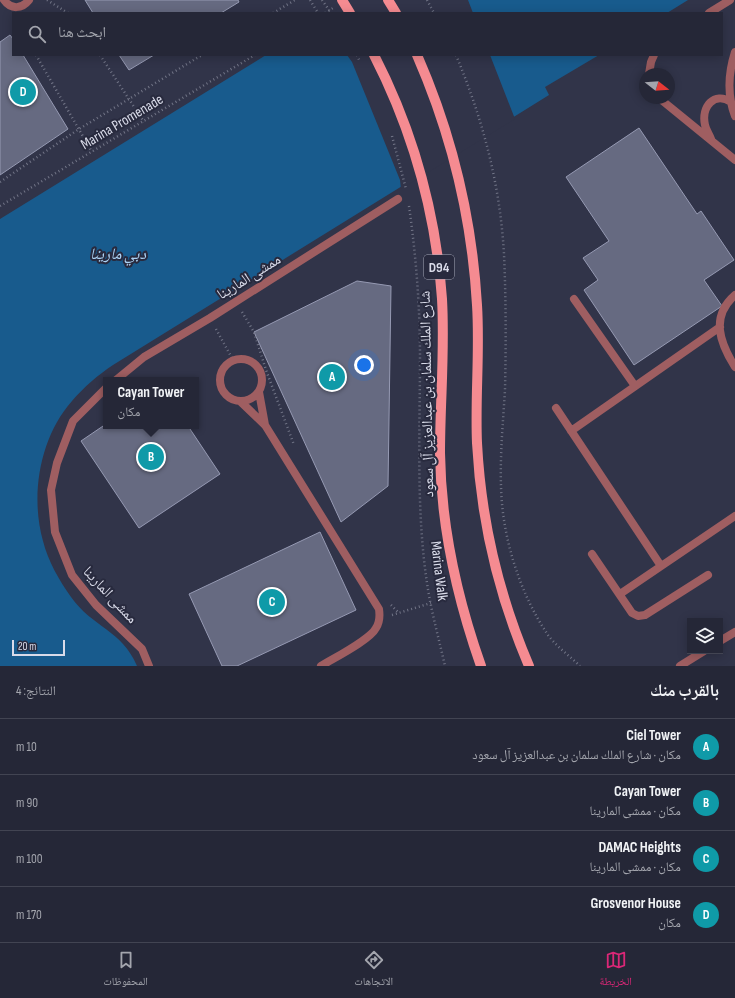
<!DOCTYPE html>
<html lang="ar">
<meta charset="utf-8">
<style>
:root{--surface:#252737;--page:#2d2f3f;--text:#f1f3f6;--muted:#a3a5ad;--line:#424452;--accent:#db2777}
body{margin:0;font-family:"Sofia Sans Condensed","Noto Naskh Arabic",sans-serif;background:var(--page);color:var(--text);direction:rtl}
.controls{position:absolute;right:12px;bottom:12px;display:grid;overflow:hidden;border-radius:0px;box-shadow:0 2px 10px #0003}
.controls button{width:36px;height:36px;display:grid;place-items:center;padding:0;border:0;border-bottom:1px solid var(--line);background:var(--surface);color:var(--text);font:20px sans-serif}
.compass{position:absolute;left:639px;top:68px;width:36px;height:36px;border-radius:50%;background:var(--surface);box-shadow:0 2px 10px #0003;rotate:107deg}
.scale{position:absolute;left:12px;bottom:10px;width:53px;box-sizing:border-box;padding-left:4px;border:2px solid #d9dbe9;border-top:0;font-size:11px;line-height:14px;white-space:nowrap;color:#d9dbe9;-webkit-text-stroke:3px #282a3e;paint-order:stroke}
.you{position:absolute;left:364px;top:365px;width:14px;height:14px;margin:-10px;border:3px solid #fff;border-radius:50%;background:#1a73e8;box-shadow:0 0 0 6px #1a73e833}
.badge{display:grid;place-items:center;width:26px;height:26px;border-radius:50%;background:var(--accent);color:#fff;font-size:13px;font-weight:700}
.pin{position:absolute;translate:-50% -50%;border:2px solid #fff;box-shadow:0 1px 4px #0006}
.popup{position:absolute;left:103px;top:377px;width:96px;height:52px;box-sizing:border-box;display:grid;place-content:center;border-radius:0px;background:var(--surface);filter:drop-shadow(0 1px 3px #0005);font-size:13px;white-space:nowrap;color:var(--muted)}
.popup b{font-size:15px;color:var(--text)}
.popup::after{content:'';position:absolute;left:50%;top:100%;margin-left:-8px;border:8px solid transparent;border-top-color:var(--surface)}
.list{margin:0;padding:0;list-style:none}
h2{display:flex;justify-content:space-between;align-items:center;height:52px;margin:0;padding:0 16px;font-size:17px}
h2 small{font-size:13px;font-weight:400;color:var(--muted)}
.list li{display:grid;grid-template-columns:26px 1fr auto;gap:12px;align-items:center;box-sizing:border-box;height:56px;padding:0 16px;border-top:1px solid var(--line)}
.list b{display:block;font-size:15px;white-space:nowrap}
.list p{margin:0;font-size:13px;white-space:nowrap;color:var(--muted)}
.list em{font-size:13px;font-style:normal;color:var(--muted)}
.icon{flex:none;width:22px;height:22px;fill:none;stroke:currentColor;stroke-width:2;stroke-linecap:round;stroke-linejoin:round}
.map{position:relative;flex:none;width:735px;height:666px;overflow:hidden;direction:ltr}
.search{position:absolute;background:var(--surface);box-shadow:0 2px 10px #0003;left:12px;right:12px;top:12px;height:44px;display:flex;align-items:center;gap:10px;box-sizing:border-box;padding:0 14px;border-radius:0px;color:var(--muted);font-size:15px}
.sheet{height:276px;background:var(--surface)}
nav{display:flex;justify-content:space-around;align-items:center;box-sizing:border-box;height:56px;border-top:1px solid var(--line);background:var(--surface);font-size:11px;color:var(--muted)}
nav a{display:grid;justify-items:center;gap:2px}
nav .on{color:var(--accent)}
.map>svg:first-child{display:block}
</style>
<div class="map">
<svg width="735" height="666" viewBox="0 0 735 666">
<rect width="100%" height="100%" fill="#313449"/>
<path fill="#185b8d" d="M 355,0 L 688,0 L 667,13 L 334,13 Z
M 266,55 L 599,55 L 545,87 L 549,95 L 113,365 C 98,375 84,387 72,401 C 40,437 30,495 43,541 C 48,561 59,580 71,597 C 92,627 122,630 137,666 L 0,666 L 0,219 Z"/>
<path fill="#313449" d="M 351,0 L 468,0 L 473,13 L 332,13 Z
M 347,55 L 490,55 L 515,119 L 401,189 L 400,180 L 352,62 Z"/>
<path fill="#666a81" stroke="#969ab3" d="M 85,0 L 238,0 L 239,2 L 221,13 L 93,13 Z
M 10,35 L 13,39 L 13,55 L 23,55 L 68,129 L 0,175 L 0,42 Z
M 119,55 L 154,55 L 129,70 Z
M 639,128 L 697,214 L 701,211 L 734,260 L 704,280 L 722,306 L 634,365 L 584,290 L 598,280 L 583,258 L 609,241 L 566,177 Z
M 357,281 L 391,286 L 388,486 L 341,522 L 254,332 Z
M 106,424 L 106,426 L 188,426 L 220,474 L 139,528 L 81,441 Z
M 320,532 L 356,610 L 237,666 L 222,666 L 189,594 Z"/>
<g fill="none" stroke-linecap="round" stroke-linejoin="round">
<path stroke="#727587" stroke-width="2.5" stroke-dasharray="1 3" stroke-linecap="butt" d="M 47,0 L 68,13
M 310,0 L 318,13
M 427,0 L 434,13
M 273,13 L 295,0
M 325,13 L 333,8
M 36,55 L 92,152
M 100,55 L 144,122
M 357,55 L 360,62
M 456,55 C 483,120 500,184 504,254 C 506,299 506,344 505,390 C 503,422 500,454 501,486 C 502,536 519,591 546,632 C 554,645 570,656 580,666
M 392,136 L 406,189
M 0,182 L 79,129 L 202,55
M 0,206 L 255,55
M 409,206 C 416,256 420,306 420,357 C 420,430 416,510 427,583 C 431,611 439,639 445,666
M 242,312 L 254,332 L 266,370 L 294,445
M 216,329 L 233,360
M 391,605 L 399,613
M 392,615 L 431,603"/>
<path stroke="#9f5e61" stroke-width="8" d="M 4,0 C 11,10 22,9 29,0
M 709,13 L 730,0
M 735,52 C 728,74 727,95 735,116
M 649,74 L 651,62 L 654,55
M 659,98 L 735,160
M 711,139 C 709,134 706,130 705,125 C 701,107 714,91 731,102
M 735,295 C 710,317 720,343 735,367
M 574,299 L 635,386
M 556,408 L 661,566
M 571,431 L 720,327
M 592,554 L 632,613 L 638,616 L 645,615 L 708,575
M 620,594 L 735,516"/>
<path stroke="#9f5e61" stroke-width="8" d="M 116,380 L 144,357 L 210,318 L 398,199
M 106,388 L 73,421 L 57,463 L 51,490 L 55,532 L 72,575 L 96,605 L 142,649 L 149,666"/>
<path stroke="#9f5e61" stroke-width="8" d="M220 380a21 21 0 1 1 42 0a21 21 0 1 1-42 0Z
M 259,392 L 265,425
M 241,402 L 265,425 L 379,609 C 380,616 380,622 376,628 C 370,640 334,658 321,666
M 720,641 L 735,632
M 680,666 L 704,651"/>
<path stroke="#f58b91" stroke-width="10" d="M 388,0 L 396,13
M 374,55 C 413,131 436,214 442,299 C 445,351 440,402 440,453 C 441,526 457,598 481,666
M 417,55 C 452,135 472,218 477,305 C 480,351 475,397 477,443 C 481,520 499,596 529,666"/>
<path stroke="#727587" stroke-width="2.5" stroke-dasharray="1 3" stroke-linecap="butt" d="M 322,0 L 331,13"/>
<path stroke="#f58b91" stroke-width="10" d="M 342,0 L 350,13"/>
</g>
<g text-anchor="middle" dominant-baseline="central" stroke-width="4" stroke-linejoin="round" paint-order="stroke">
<rect fill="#282a3e" stroke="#a4a6b6" stroke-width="1" x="424" y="255" width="30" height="24" rx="3"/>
<g font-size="14" font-weight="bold" fill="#d9dbe9">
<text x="439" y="267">D94</text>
</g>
<g font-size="15" fill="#d9dbe9" stroke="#282a3e">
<text transform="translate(122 122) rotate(-31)">Marina Promenade</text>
<text transform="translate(249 277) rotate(-32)">ممشى المارينا</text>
<text transform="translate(427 394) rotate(-91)">شارع الملك سلمان بن عبدالعزيز آل سعود</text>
<text transform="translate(439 571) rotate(83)">Marina Walk</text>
<text transform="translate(110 595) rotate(47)">ممشى المارينا</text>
</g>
<g font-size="16" font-style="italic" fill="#acd3f5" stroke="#282a3e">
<text x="118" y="254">دبي مارينا</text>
</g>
</g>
</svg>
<div class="controls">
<button><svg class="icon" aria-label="layers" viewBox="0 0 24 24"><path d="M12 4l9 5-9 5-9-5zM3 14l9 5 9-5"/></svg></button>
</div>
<svg class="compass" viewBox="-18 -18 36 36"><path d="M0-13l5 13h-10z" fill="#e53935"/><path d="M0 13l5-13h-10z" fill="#a3a5ad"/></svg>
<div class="scale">20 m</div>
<div class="you"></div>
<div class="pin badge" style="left:332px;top:377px;background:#0f9aa8">A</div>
<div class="pin badge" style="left:151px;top:457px;background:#0f9aa8">B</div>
<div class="popup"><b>Cayan Tower</b>مكان</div>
<div class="pin badge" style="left:272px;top:602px;background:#0f9aa8">C</div>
<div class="pin badge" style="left:23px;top:92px;background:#0f9aa8">D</div>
<div class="search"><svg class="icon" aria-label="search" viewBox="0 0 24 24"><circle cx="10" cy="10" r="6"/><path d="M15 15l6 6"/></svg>ابحث هنا</div>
</div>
<section class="sheet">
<h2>بالقرب منك<small>النتائج: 4</small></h2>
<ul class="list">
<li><span class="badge" style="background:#0f9aa8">A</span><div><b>Ciel Tower</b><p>مكان · شارع الملك سلمان بن عبدالعزيز آل سعود</p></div><em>10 m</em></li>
<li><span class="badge" style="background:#0f9aa8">B</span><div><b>Cayan Tower</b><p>مكان · ممشى المارينا</p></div><em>90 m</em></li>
<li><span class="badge" style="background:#0f9aa8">C</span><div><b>DAMAC Heights</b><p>مكان · ممشى المارينا</p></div><em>100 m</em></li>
<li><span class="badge" style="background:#0f9aa8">D</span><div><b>Grosvenor House</b><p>مكان</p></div><em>170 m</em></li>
</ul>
</section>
<nav>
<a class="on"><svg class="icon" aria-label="map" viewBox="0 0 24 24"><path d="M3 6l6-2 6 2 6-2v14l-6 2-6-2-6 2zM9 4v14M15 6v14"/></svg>الخريطة</a>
<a><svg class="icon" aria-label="directions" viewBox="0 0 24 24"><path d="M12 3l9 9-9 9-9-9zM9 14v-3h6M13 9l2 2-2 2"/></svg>الاتجاهات</a>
<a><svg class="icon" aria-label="saved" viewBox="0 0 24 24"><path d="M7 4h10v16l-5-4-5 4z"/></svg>المحفوظات</a>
</nav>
